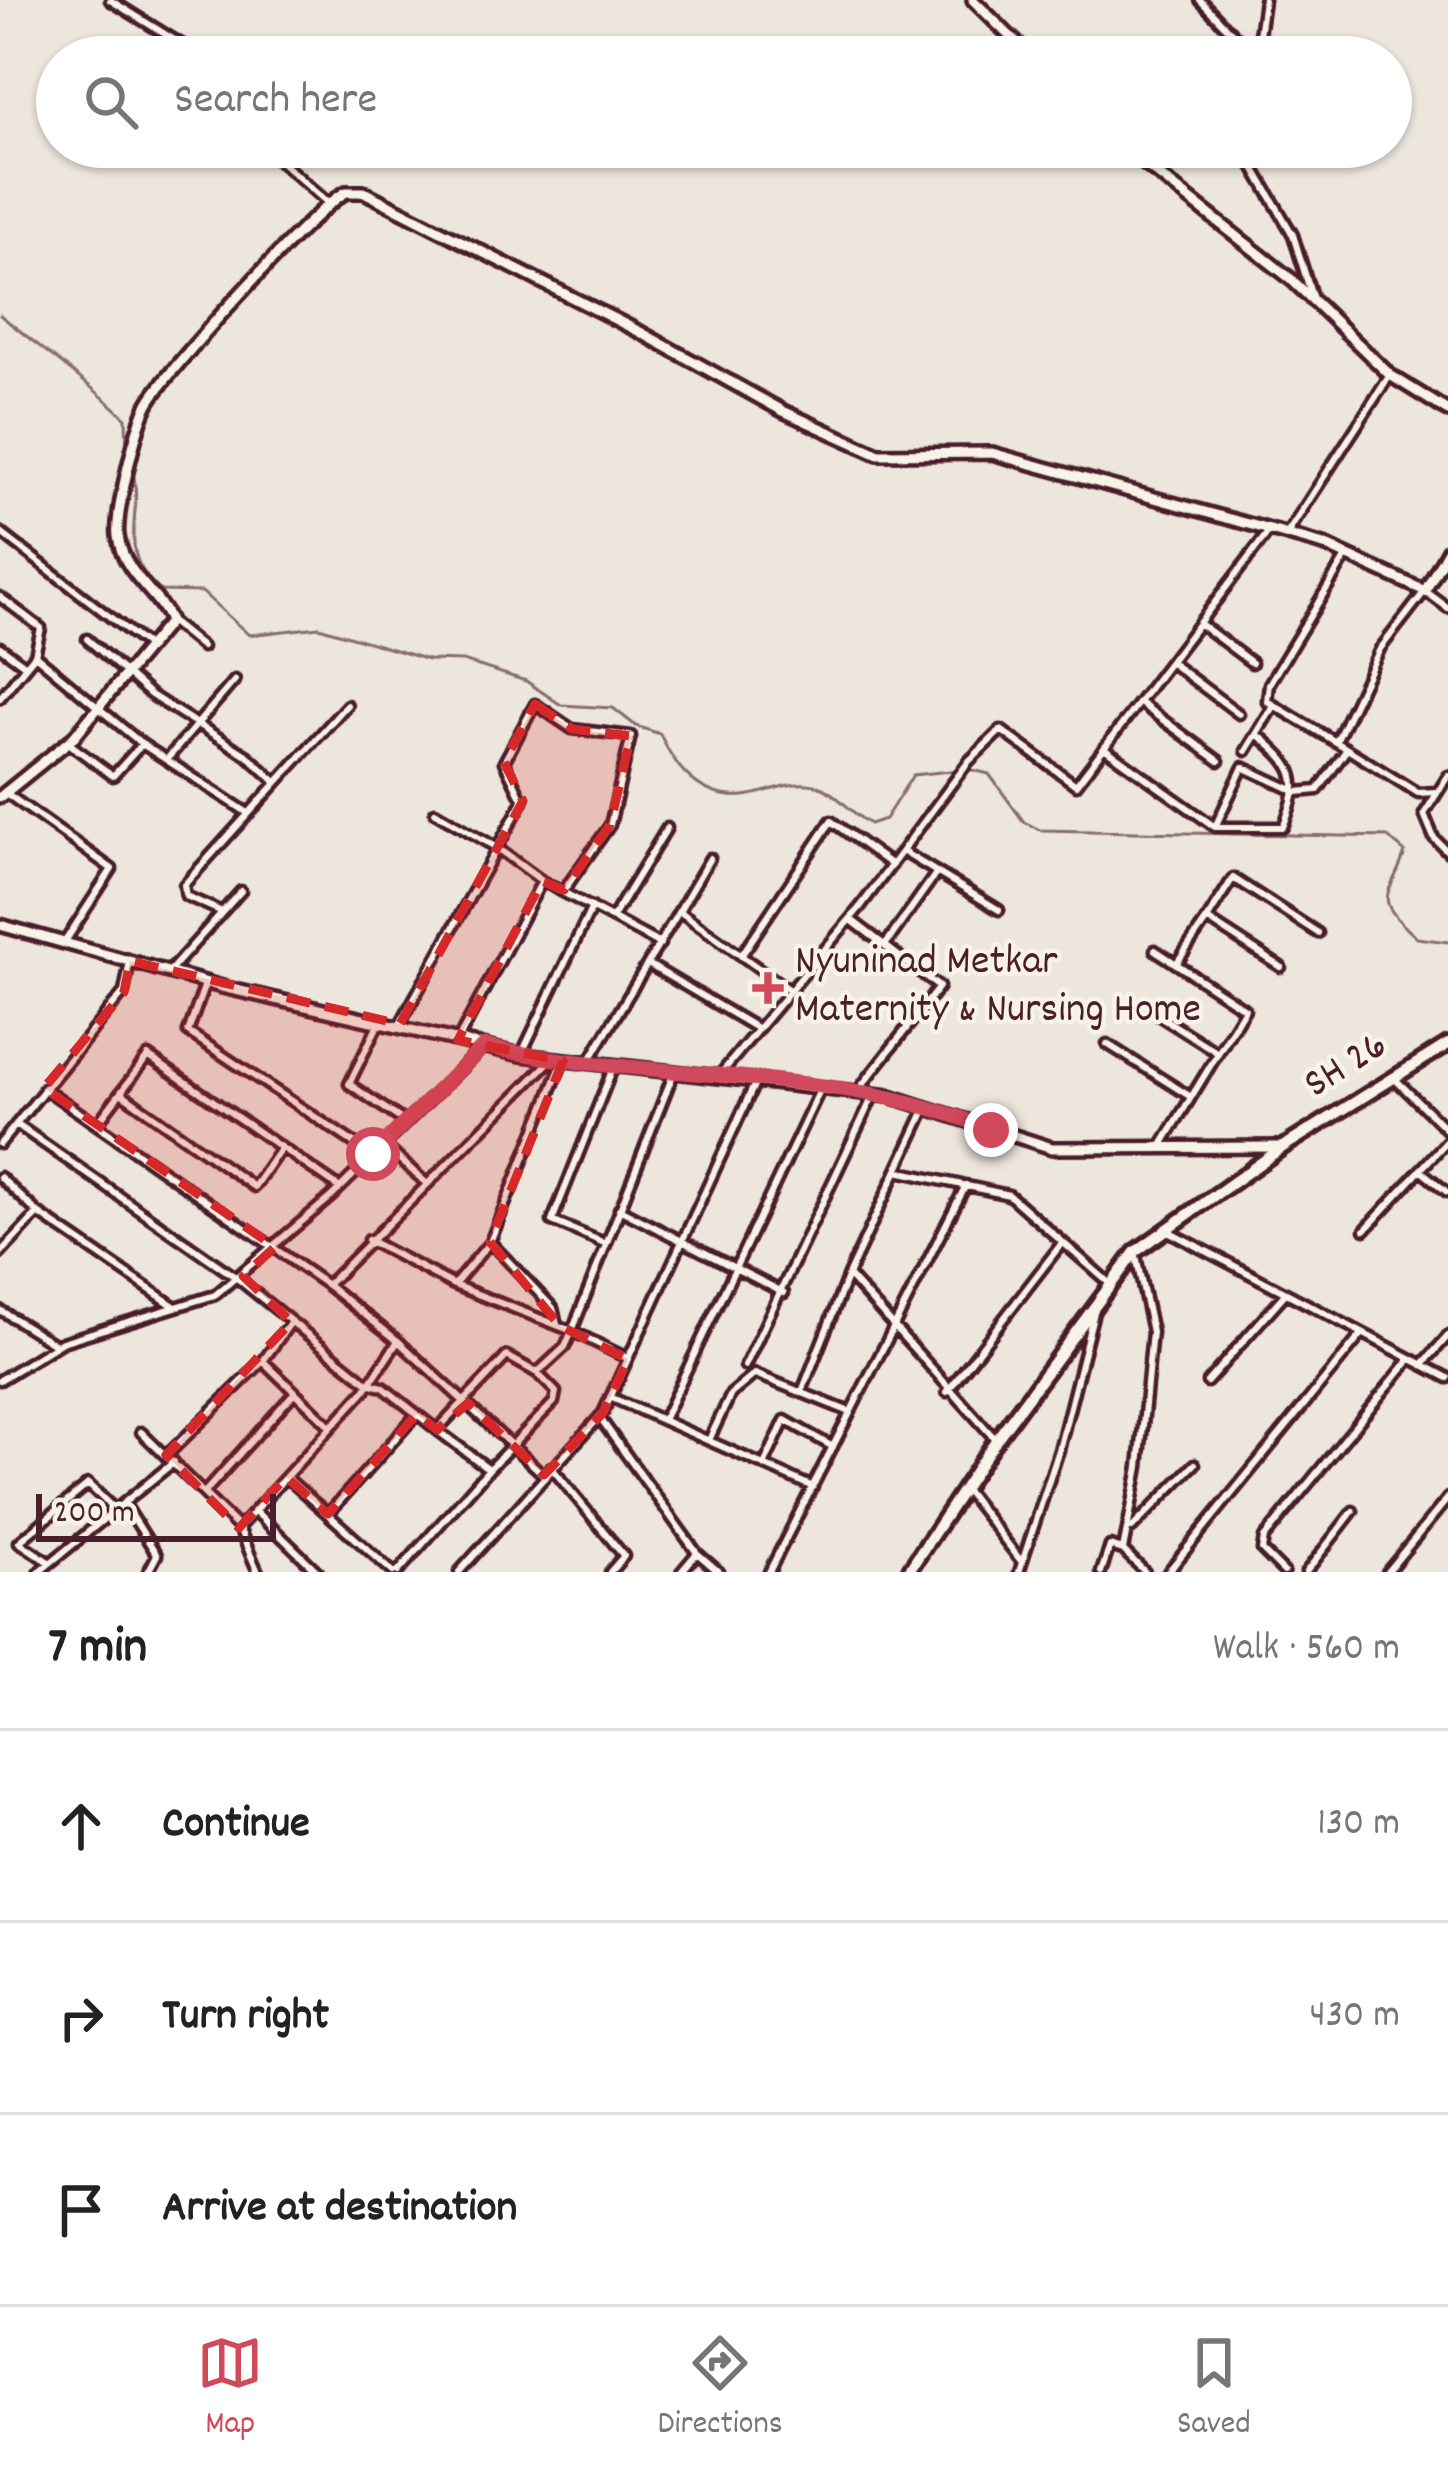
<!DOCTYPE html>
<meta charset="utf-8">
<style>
:root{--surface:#fff;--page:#f6f6f6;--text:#222;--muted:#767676;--line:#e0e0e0;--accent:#d1495b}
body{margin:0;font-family:Dekko,sans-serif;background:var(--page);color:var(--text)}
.scale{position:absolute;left:36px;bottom:30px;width:240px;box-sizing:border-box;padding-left:12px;border:6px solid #4a1f2b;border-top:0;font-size:33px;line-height:42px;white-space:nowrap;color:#4a1f2b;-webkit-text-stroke:9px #f7f3e8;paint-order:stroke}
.stop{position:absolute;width:36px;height:36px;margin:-27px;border:9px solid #d1495b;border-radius:50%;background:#fff}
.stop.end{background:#d1495b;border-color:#fff;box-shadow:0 3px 12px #0008}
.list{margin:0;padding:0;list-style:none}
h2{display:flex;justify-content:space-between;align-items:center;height:156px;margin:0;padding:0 48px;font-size:51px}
h2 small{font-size:39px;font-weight:400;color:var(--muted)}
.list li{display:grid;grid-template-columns:78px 1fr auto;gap:36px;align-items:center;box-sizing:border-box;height:192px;padding:0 48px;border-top:3px solid var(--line)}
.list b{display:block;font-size:45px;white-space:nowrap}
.list em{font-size:39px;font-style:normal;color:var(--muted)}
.icon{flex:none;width:66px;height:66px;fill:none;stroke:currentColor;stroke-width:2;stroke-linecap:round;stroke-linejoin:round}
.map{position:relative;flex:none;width:1448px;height:1572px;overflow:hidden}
.search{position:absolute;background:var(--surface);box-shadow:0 3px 9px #0004;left:36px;right:36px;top:36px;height:132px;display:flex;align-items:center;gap:30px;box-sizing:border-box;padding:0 42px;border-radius:66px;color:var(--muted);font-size:45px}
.sheet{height:732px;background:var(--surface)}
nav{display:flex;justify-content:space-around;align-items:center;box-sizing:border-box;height:168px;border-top:3px solid var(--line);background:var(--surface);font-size:33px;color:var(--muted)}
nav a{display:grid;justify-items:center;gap:6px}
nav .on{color:var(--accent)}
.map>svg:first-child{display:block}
</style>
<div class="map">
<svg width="1448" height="1572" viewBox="0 0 1448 1572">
<rect width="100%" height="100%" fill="#ece6dd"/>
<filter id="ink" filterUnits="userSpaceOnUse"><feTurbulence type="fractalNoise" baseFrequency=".00833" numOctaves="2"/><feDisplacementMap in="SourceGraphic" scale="24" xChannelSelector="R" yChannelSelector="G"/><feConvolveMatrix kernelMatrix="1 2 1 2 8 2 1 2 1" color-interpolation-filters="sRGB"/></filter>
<g filter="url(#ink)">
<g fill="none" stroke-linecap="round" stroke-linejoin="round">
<path stroke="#896c6f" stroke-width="3" d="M 0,315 C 43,350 86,380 126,418 L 127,456
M 131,465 C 147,514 112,550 161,591 L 202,592 L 249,635 L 319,627 L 428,660 L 463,661 L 526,681 L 561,705 L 613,708 L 636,726 L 660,734 C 675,768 701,800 744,796 C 765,794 785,782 808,784 C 832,785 849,813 870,824 L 885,819 L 913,775 L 959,770
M 968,769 L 989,774 L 1024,822 L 1040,830 L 1388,837 L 1405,852 C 1390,899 1369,895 1417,938 L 1448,942"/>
<defs>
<path id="street" d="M 110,0 L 202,57
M 1200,0 L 1255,57
M 1256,57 L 1264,0
M 264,147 L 329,204
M 1242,147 L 1293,235 L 1312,296
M 0,532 L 149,647
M 1287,534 L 1390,375
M 0,597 L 41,628 L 35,655 L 0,698
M 170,621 L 202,647
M 1199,623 L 1252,663
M 87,639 L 151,695 L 248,756 L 276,782
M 0,647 L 26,666
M 35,655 L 142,744 L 248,813
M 1170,662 L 1239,714
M 1140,703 L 1219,761
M 67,742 L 113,776 L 142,744
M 1336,742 L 1267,701 L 1269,684 L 1347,555
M 1104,748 L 1215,827 L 1283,827 C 1303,777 1297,768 1257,734
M 1246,751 L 1274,705
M 168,758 L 235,680
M 1448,776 L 1424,814 L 1434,838 L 1448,852
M 1436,792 L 1418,793 L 1336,742 L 1380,649 L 1425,591 L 1448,608
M 6,793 L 112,869 L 64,943
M 435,812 L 497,848 L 523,801 L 504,762 L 535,704 L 572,729 L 631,736 L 610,825 L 564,890
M 1215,827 L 1243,767 L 1297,792 L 1318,790 L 1347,749
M 902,851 L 999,910
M 220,911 L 186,896 L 184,885 L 347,705
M 679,911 L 710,858
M 613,917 L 667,828
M 850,919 L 939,987 L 856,1093
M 1207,919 L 1233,878 L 1318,933
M 886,944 L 937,872
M 1155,950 L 1245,1009 L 1162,1145
M 741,956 L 831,821 L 892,865
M 648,964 L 758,1029
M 1176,964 L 1207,919 L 1281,967
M 169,972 L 241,891
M 205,984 L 188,1032 L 372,1155
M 1158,1015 L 1218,1053
M 379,1023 L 349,1084 L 405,1122
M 400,1024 L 497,848 L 542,881
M 458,1040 L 542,881 L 660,944
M 1107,1044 L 1191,1097
M 521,1055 L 592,907
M 588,1063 L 679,911 L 789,990
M 718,1077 L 861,906 L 969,761 L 1001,730 L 1076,785 L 1269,531
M 1395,1079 L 1448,1131
M 44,1088 L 327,1285 L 398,1341 L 544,1475
M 121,1093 L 254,1187 L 281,1148
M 926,1108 L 848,1275 L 996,1440
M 16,1124 L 238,1279 L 368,1383 L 383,1387 L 437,1430 L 507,1356 L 537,1373 L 556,1392 L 554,1402 L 489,1469 L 437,1430
M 97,1124 L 148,1056 L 340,1188
M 0,1144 L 124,992 L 130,961
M 383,1144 L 426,1183
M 1420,1170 L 1447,1192
M 897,1171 L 1009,1195 L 1109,1283
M 0,1177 L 38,1213 L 174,1306
M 619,1209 L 784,1293
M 1365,1230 L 1448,1140
M 1168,1231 L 1448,1378
M 368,1240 L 454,1285 L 572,1331 L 673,1075
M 490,1242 L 553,1308 L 557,1324
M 602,1242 L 552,1221 L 613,1068
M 0,1254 L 38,1213
M 1136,1256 L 1152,1332 L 1139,1467 L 1123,1550 L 1145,1572
M 327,1285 L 552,1059
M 454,1285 L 490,1242 L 563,1061
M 0,1310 L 56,1345
M 263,1361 L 331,1427
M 1422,1365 L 1448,1336
M 745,1366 L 874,1094
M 537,1373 L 565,1347 L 572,1331 L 627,1358
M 0,1380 L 62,1342 L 215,1295 L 332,1196 L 484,1046
M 1207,1382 L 1284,1295
M 803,1389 L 848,1275
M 947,1392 L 1062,1243
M 610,1397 L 813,1487
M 599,1417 L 697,1553 L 719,1572
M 663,1420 L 820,1090
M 141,1432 L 239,1528 L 258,1572
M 709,1440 L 731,1394 L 755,1374 L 850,1412
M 167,1455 L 263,1361 L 291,1322
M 764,1465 L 785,1420 L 833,1447
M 551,1467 L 624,1556 L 610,1572
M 286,1477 L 393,1572
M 964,1488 L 1021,1561
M 205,1492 L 295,1392
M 124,1503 L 157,1555 L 148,1572
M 256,1512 L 318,1572
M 328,1514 L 417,1414
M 239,1528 L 366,1389 L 398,1341
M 1132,1528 L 1195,1464
M 50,1563 L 19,1542 L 88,1484 L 115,1510
M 39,1572 L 174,1462
M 398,1572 L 489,1469
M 459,1572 L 603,1413 L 756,1081
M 681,1572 L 697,1553
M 769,1572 L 966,1185
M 1019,1572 L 1059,1450 L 1094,1312
M 1101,1572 L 1110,1546 L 1123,1550
M 1168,1572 L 1361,1335
M 1284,1572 L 1262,1550 L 1264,1538 L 1410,1359
M 1306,1572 L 1353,1511
M 1387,1572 L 1448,1498"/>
<path id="secondary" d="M 973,0 L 1031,57
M 1123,147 L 1291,279 L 1390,375 L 1448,411
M 0,797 L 73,738 L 170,621 C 156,589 124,576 118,536 C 115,513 137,422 149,402 C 171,366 312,211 346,192 L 364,192 L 640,332 L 783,411 L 878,454 L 992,453 L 1324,545 L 1425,591 L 1448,550
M 0,925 L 222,987 L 521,1055 L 890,1096 L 1052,1148 L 1283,1147"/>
<path id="primary" d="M 908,1572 L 996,1440 L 1135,1252 L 1283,1147 L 1448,1044"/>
</defs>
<use href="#street" stroke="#4a1f2b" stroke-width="15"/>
<use href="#secondary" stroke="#4a1f2b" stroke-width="18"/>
<use href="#primary" stroke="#4a1f2b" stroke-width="20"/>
<use href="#street" stroke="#f7f3e8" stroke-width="6"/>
<use href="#secondary" stroke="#f7f3e8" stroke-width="9"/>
<use href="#primary" stroke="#f7f3e8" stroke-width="10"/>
</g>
</g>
<g fill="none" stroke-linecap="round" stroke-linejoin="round" filter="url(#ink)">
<path stroke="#d1495b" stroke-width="15" d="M 373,1154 L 484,1046 C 646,1083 842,1064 991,1130"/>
</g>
<path fill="#d62828" fill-opacity="0.2" stroke="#d62828" stroke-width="9" stroke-dasharray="24 15" stroke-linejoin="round" d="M 535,704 L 572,729 L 631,736 L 610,825 L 564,890 L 542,881 L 458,1040 L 563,1061 L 490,1242 L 560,1326 L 628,1359 L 603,1413 L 544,1475 L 468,1403 L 437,1430 L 417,1414 L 328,1514 L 286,1477 L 239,1528 L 166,1455 L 291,1322 L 243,1276 L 275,1247 L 44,1088 L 124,992 L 130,961 L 400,1024 L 523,801 L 504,762 Z"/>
<path fill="#d1495b" stroke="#f7f3e8" stroke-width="4.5" d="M762 970h12v12h12v12h-12v12h-12v-12h-12v-12h12z"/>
<g text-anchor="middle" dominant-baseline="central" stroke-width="9" stroke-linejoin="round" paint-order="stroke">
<g font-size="42" fill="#4a1f2b" stroke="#f7f3e8" text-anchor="start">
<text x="795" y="964">Nyuninad Metkar<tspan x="795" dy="48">Maternity &amp; Nursing Home</tspan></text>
</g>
<g font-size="42" fill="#4a1f2b" stroke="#f7f3e8">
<text transform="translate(1347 1067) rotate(-32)">SH 26</text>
</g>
</g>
</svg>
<div class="scale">200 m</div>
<div class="stop" style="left:373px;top:1154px"></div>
<div class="stop end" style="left:991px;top:1130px"></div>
<div class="search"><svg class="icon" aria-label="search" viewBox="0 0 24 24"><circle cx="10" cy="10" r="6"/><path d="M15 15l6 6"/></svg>Search here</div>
</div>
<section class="sheet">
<h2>7 min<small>Walk · 560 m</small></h2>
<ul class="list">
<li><svg class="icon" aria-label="ahead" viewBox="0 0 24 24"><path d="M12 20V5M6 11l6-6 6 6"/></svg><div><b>Continue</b></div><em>130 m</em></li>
<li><svg class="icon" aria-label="right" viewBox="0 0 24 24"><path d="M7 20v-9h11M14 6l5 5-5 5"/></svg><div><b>Turn right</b></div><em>430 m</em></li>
<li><svg class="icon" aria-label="arrive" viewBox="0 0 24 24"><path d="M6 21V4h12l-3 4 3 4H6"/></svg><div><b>Arrive at destination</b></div></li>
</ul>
</section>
<nav>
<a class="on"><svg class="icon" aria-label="map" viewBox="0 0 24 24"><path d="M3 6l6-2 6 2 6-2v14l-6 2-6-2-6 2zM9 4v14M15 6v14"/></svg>Map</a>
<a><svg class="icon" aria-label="directions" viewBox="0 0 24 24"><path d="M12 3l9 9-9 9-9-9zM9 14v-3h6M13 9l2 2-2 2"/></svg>Directions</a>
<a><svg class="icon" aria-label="saved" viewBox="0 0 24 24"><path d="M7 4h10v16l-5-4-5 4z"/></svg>Saved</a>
</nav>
